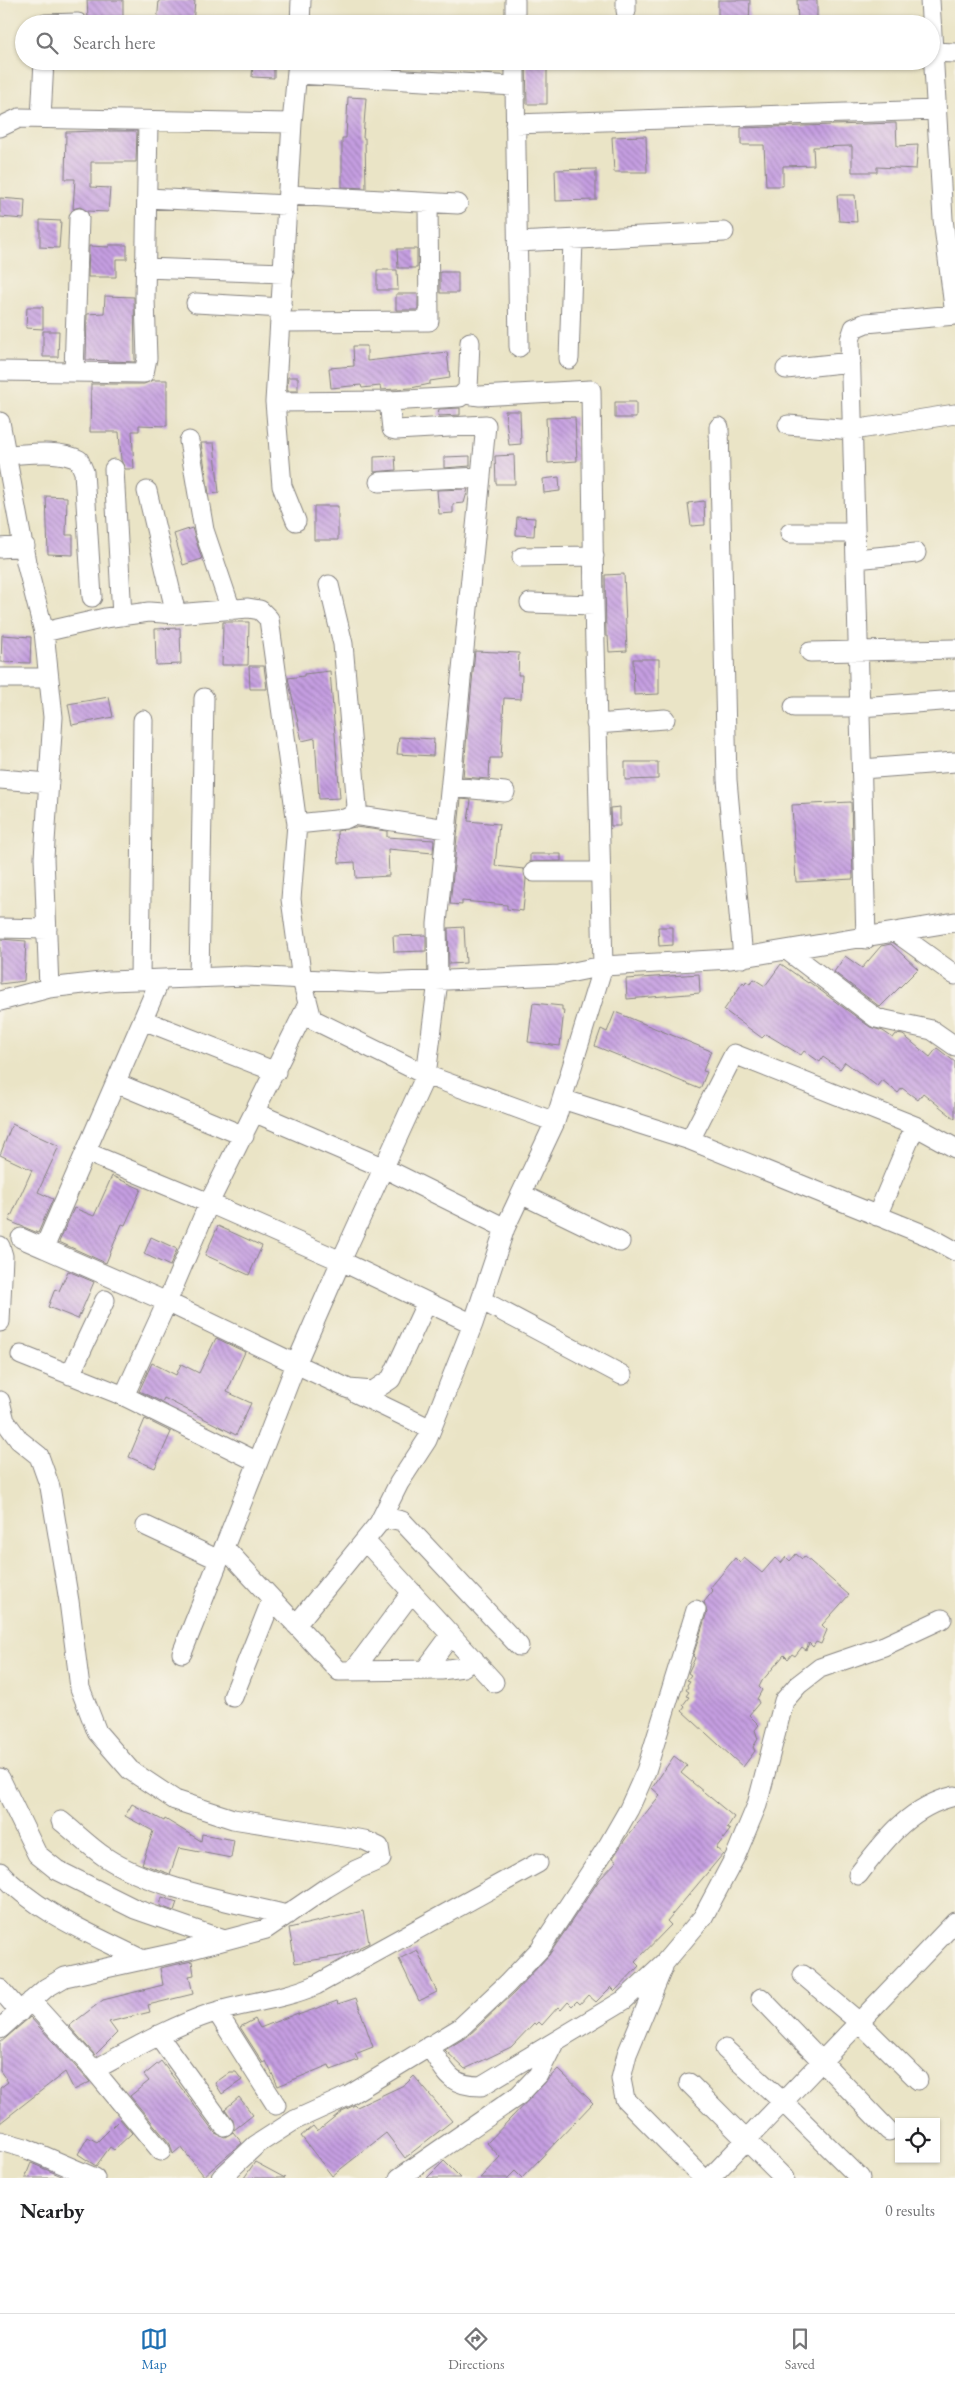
<!DOCTYPE html>
<style>
:root{--surface:#fff;--page:#f2f2f2;--text:#202124;--muted:#757577;--line:#e0e0e0;--accent:#1f6fb2}
body{margin:0;font-family:"EB Garamond",serif;background:var(--page);color:var(--text)}
.controls{position:absolute;right:15px;bottom:15px;display:grid;overflow:hidden;border-radius:0px;box-shadow:0 1px 4px #0004}
.controls button{width:45px;height:45px;display:grid;place-items:center;padding:0;border:0;border-bottom:1px solid var(--line);background:var(--surface);color:var(--text);font:25px sans-serif}
.list{margin:0;padding:0;list-style:none}
h2{display:flex;justify-content:space-between;align-items:center;height:65px;margin:0;padding:0 20px;font-size:21px}
h2 small{font-size:16px;font-weight:400;color:var(--muted)}
.icon{flex:none;width:28px;height:28px;fill:none;stroke:currentColor;stroke-width:2;stroke-linecap:round;stroke-linejoin:round}
.map{position:relative;flex:none;width:955px;height:2178px;overflow:hidden}
.search{position:absolute;background:var(--surface);box-shadow:0 1px 4px #0004;left:15px;right:15px;top:15px;height:55px;display:flex;align-items:center;gap:12px;box-sizing:border-box;padding:0 18px;border-radius:28px;color:var(--muted);font-size:19px}
.sheet{height:135px;background:var(--surface)}
nav{display:flex;justify-content:space-around;align-items:center;box-sizing:border-box;height:70px;border-top:1px solid var(--line);background:var(--surface);font-size:14px;color:var(--muted)}
nav a{display:grid;justify-items:center;gap:2px}
nav .on{color:var(--accent)}
.map>svg:first-child{display:block}
</style>
<div class="map">
<svg width="955" height="2178" viewBox="0 0 955 2178">
<defs>
<pattern id="building-back-hatch" width="6" height="6" patternUnits="userSpaceOnUse" patternTransform="scale(1.25)"><rect width="6" height="6" fill="#c59ee1"/><path d="M-1 5l2 2M0 0l6 6M5-1l2 2" fill="none" stroke="#a080b8"/></pattern>
</defs>
<rect width="100%" height="100%" fill="#f7f3e8"/>
<filter id="ink" filterUnits="userSpaceOnUse"><feTurbulence type="fractalNoise" baseFrequency=".02" numOctaves="2"/><feDisplacementMap in="SourceGraphic" scale="10" xChannelSelector="R" yChannelSelector="G"/><feConvolveMatrix kernelMatrix="1 2 1 2 8 2 1 2 1" color-interpolation-filters="sRGB"/></filter>
<filter id="wash" filterUnits="userSpaceOnUse"><feTurbulence type="fractalNoise" baseFrequency=".0096" numOctaves="4" result="noise"/><feDisplacementMap in="SourceGraphic" scale="20" xChannelSelector="R" yChannelSelector="G"/><feGaussianBlur stdDeviation="1.12" result="paint"/><feColorMatrix in="noise" values="0 0 0 0 0 0 0 0 0 0 0 0 0 0 0 0 0 1.4 0 .05"/><feComposite in="paint" operator="in"/></filter>
<g filter="url(#wash)">
<rect width="100%" height="100%" fill="#eae4c6"/>
<g id="blocks">
<path fill="url(#building-back-hatch)" d="M 87,0 L 123,0 L 123,20 L 88,18 Z
M 159,0 L 195,1 L 193,24 L 157,24 Z
M 718,0 L 750,0 L 749,24 L 720,24 L 720,19 L 718,19 Z
M 797,0 L 817,0 L 817,24 L 798,24 Z
M 253,61 L 274,61 L 274,78 L 252,77 Z
M 526,61 L 547,61 L 547,104 L 527,104 Z
M 348,97 L 366,98 L 363,138 L 365,138 L 366,188 L 342,187 L 342,138 L 346,138 Z
M 896,123 L 897,146 L 918,145 L 916,169 L 877,167 L 877,172 L 852,172 L 852,146 L 813,147 L 814,165 L 783,166 L 783,186 L 766,186 L 764,145 L 741,145 L 741,128 Z
M 96,131 L 137,131 L 136,162 L 91,162 L 91,187 L 110,188 L 108,212 L 87,211 L 80,207 L 73,209 L 75,179 L 65,179 L 66,132 Z
M 646,136 L 647,172 L 614,172 L 612,137 Z
M 596,169 L 596,200 L 556,201 L 555,170 Z
M 837,195 L 855,195 L 857,222 L 839,221 Z
M 0,198 L 25,200 L 24,219 L 0,217 Z
M 40,220 L 61,221 L 59,248 L 40,247 Z
M 109,245 L 127,245 L 127,259 L 116,259 L 116,277 L 88,277 L 89,246 L 109,247 Z
M 397,249 L 417,249 L 417,268 L 398,268 Z
M 377,270 L 397,270 L 398,290 L 377,290 Z
M 440,272 L 458,272 L 458,293 L 440,293 Z
M 396,294 L 418,294 L 418,310 L 396,310 Z
M 105,296 L 134,297 L 135,362 L 86,360 L 87,314 L 104,313 Z
M 27,307 L 43,307 L 43,329 L 26,328 Z
M 43,331 L 59,331 L 58,357 L 43,357 Z
M 353,346 L 367,346 L 367,361 L 447,352 L 450,378 L 430,381 L 430,384 L 411,388 L 381,390 L 380,386 L 362,388 L 361,385 L 331,388 L 329,368 L 354,366 Z
M 288,377 L 298,377 L 298,391 L 287,391 Z
M 153,380 L 167,380 L 167,426 L 139,425 L 139,431 L 132,431 L 134,469 L 125,469 L 121,460 L 119,432 L 90,432 L 91,384 L 144,384 Z
M 615,402 L 636,402 L 636,418 L 615,418 Z
M 460,408 L 460,415 L 438,416 L 439,409 Z
M 505,411 L 520,411 L 521,444 L 509,445 Z
M 575,417 L 577,461 L 548,463 L 546,418 Z
M 201,443 L 214,443 L 219,493 L 209,494 Z
M 514,455 L 515,484 L 496,484 L 495,456 Z
M 395,456 L 396,470 L 374,472 L 374,457 Z
M 470,456 L 470,466 L 444,468 L 444,457 Z
M 559,477 L 560,491 L 544,493 L 543,479 Z
M 468,489 L 464,503 L 453,504 L 453,513 L 439,514 L 437,490 Z
M 46,496 L 67,497 L 66,535 L 73,535 L 73,555 L 48,554 Z
M 704,501 L 705,525 L 691,526 L 688,503 Z
M 314,506 L 338,506 L 338,540 L 314,540 Z
M 517,517 L 535,518 L 534,536 L 516,535 Z
M 192,528 L 202,559 L 183,565 L 174,534 Z
M 624,574 L 627,651 L 609,652 L 608,636 L 606,636 L 605,575 Z
M 223,622 L 249,622 L 248,665 L 222,665 Z
M 180,628 L 181,664 L 156,665 L 155,629 Z
M 2,635 L 31,637 L 30,663 L 1,662 Z
M 475,651 L 519,653 L 518,675 L 522,675 L 521,699 L 504,698 L 501,758 L 490,758 L 489,779 L 463,777 Z
M 633,659 L 659,659 L 659,694 L 634,695 Z
M 249,666 L 264,666 L 267,689 L 250,689 Z
M 330,671 L 340,798 L 319,799 L 315,738 L 302,741 L 288,678 L 304,676 L 304,674 Z
M 109,697 L 113,717 L 72,725 L 68,704 Z
M 399,737 L 434,739 L 433,756 L 397,754 Z
M 625,762 L 658,762 L 658,779 L 625,780 Z
M 461,799 L 471,800 L 468,821 L 499,824 L 495,866 L 524,869 L 526,879 L 523,911 L 507,909 L 507,905 L 462,901 L 462,905 L 450,904 Z
M 851,802 L 853,879 L 796,882 L 792,805 Z
M 620,807 L 620,826 L 611,826 L 610,808 Z
M 355,827 L 387,831 L 387,837 L 434,840 L 433,853 L 388,849 L 389,876 L 356,878 L 355,862 L 339,863 L 337,831 Z
M 530,854 L 561,854 L 561,861 L 530,862 Z
M 464,927 L 466,963 L 449,964 L 448,928 Z
M 658,927 L 673,927 L 673,945 L 659,946 Z
M 426,935 L 426,951 L 394,952 L 393,936 Z
M 0,939 L 26,941 L 24,981 L 0,984 Z
M 891,944 L 918,969 L 880,1007 L 834,972 L 845,956 L 862,968 L 881,946 Z
M 781,964 L 808,983 L 809,982 L 870,1027 L 883,1031 L 893,1038 L 896,1034 L 903,1035 L 930,1057 L 937,1048 L 955,1062 L 955,1119 L 923,1093 L 918,1100 L 902,1088 L 898,1093 L 882,1080 L 877,1086 L 845,1062 L 840,1069 L 823,1057 L 820,1062 L 804,1051 L 801,1055 L 766,1034 L 762,1038 L 724,1010 L 743,982 L 745,984 L 746,981 L 750,984 L 754,979 L 765,986 Z
M 699,974 L 700,993 L 627,999 L 626,979 Z
M 533,1003 L 562,1006 L 562,1010 L 564,1010 L 560,1046 L 528,1042 Z
M 615,1012 L 711,1051 L 703,1071 L 707,1072 L 700,1089 L 595,1046 L 601,1029 L 607,1032 Z
M 12,1124 L 59,1146 L 38,1192 L 53,1199 L 38,1233 L 9,1221 L 32,1170 L 0,1155 Z
M 112,1176 L 141,1189 L 125,1225 L 122,1224 L 106,1263 L 59,1242 L 74,1208 L 94,1216 Z
M 218,1226 L 262,1246 L 249,1275 L 205,1255 Z
M 151,1237 L 177,1249 L 170,1266 L 144,1254 Z
M 68,1271 L 94,1282 L 78,1319 L 48,1307 L 55,1289 L 59,1291 Z
M 216,1338 L 245,1352 L 227,1392 L 251,1403 L 236,1435 L 164,1398 L 162,1402 L 139,1391 L 152,1363 L 176,1375 L 181,1364 L 199,1373 Z
M 145,1419 L 171,1432 L 155,1468 L 129,1457 Z
M 796,1554 L 802,1559 L 804,1556 L 849,1595 L 822,1625 L 827,1630 L 821,1644 L 816,1642 L 813,1647 L 809,1643 L 806,1650 L 802,1647 L 795,1656 L 792,1654 L 788,1659 L 784,1655 L 762,1681 L 759,1687 L 762,1690 L 757,1699 L 759,1703 L 749,1715 L 759,1725 L 755,1730 L 758,1739 L 753,1747 L 755,1751 L 743,1767 L 682,1711 L 685,1707 L 683,1705 L 689,1697 L 686,1696 L 689,1692 L 686,1690 L 688,1687 L 687,1685 L 690,1681 L 687,1680 L 691,1675 L 688,1673 L 695,1658 L 693,1656 L 707,1612 L 704,1602 L 713,1591 L 710,1588 L 735,1558 L 740,1563 L 744,1558 L 762,1573 L 775,1558 L 781,1563 L 786,1557 L 790,1561 Z
M 674,1756 L 687,1766 L 681,1773 L 734,1817 L 727,1828 L 730,1830 L 716,1848 L 723,1854 L 667,1921 L 671,1925 L 635,1962 L 639,1966 L 615,1991 L 611,1987 L 596,2002 L 588,1995 L 580,2004 L 577,2001 L 572,2006 L 568,2002 L 561,2010 L 558,2007 L 542,2025 L 539,2022 L 536,2025 L 534,2023 L 511,2047 L 465,2069 L 445,2050 L 468,2036 L 515,1992 L 549,1955 L 599,1880 L 617,1861 L 613,1858 L 626,1838 L 660,1795 L 652,1788 Z
M 132,1804 L 164,1821 L 165,1819 L 201,1841 L 202,1834 L 234,1840 L 231,1858 L 179,1848 L 170,1874 L 142,1864 L 153,1831 L 125,1816 Z
M 162,1897 L 177,1902 L 174,1911 L 160,1906 Z
M 363,1911 L 369,1943 L 340,1956 L 295,1963 L 289,1928 Z
M 417,1950 L 437,1992 L 419,2001 L 399,1959 Z
M 192,1961 L 194,1975 L 189,1976 L 193,1994 L 148,2005 L 150,2012 L 109,2022 L 117,2033 L 95,2055 L 69,2026 L 103,2000 L 163,1985 L 160,1968 Z
M 356,1998 L 373,2047 L 355,2054 L 358,2060 L 331,2070 L 329,2065 L 278,2086 L 266,2061 L 263,2063 L 240,2027 L 255,2019 L 260,2028 L 298,2013 L 298,2015 L 337,2001 L 338,2004 Z
M 30,2017 L 90,2082 L 74,2090 L 65,2072 L 0,2123 L 0,2088 L 8,2082 L 0,2071 L 0,2043 Z
M 161,2061 L 215,2133 L 225,2137 L 233,2132 L 242,2143 L 204,2176 L 181,2147 L 173,2154 L 170,2144 L 130,2096 L 149,2081 L 144,2075 Z
M 558,2069 L 593,2103 L 522,2178 L 515,2171 L 508,2178 L 480,2178 L 500,2157 L 487,2143 Z
M 230,2072 L 236,2072 L 242,2080 L 222,2094 L 215,2083 Z
M 414,2076 L 452,2121 L 405,2158 L 386,2133 L 332,2176 L 301,2136 L 313,2126 L 317,2131 L 342,2111 L 355,2105 L 357,2107 L 406,2084 Z
M 239,2097 L 253,2115 L 234,2130 L 233,2120 L 225,2109 Z
M 120,2119 L 132,2133 L 114,2150 L 110,2147 L 96,2166 L 78,2154 L 88,2137 L 97,2142 Z
M 444,2161 L 461,2178 L 427,2178 Z
M 255,2162 L 285,2178 L 244,2178 Z
M 31,2163 L 66,2178 L 25,2178 Z"/>
</g>
</g>
<g filter="url(#ink)">
<use href="#blocks" fill-opacity="0" stroke="#868380" stroke-width="1"/>
<g fill="none" stroke-linecap="round" stroke-linejoin="round">
<defs>
<path id="minor" d="M 515,0 L 515,24
M 626,0 L 626,11
M 930,0 L 943,219 L 955,315
M 45,24 L 78,23
M 300,24 L 301,0
M 933,52 L 955,53
M 297,74 L 515,86 L 515,61
M 515,86 L 519,347
M 41,118 L 44,61
M 292,123 L 275,402 L 282,486 L 296,521
M 515,124 L 936,110
M 0,127 L 19,118 L 292,123 L 298,61
M 288,195 L 458,204
M 147,198 L 287,205
M 517,242 L 724,232
M 145,268 L 284,273
M 196,303 L 282,308
M 282,322 L 429,321 L 428,203
M 569,359 L 573,240
M 786,369 L 851,362
M 0,371 L 144,373 L 147,358 L 145,299 L 148,121
M 74,372 L 79,218
M 389,401 L 392,429 L 396,430 L 486,425 L 437,924 L 438,981 L 426,1075 L 341,1261 L 473,1324 L 505,1228 L 555,1122
M 275,402 L 389,401 L 460,397 L 468,389 L 470,342
M 0,422 L 26,562 L 44,632 L 53,717 L 44,858 L 49,988 L 0,1001
M 788,425 L 853,430 L 955,414
M 719,427 L 727,780 L 743,958
M 189,441 L 204,530 L 231,610
M 7,455 C 30,454 58,449 79,460 L 84,472 L 92,597
M 114,469 L 122,616
M 379,482 L 481,477
M 147,491 L 176,614
M 790,533 L 855,533
M 0,548 L 25,546
M 522,557 L 594,556
M 856,559 L 916,553
M 530,603 L 594,605
M 44,632 L 105,618 L 149,612 L 176,614 L 248,608 L 260,610 L 269,619 L 297,824 L 291,899 L 302,980 L 312,1019 L 426,1075 L 555,1122 L 603,966 L 594,605 L 591,390 L 480,396 L 465,394
M 810,652 L 955,649
M 0,678 L 49,678
M 794,707 L 860,707 L 955,700
M 596,724 L 665,719
M 862,769 L 955,762
M 0,779 L 49,783
M 451,787 L 505,792
M 353,815 L 447,829
M 297,824 L 345,819 L 353,815 L 357,807 L 343,644 L 329,585
M 534,872 L 600,872
M 0,928 L 47,929
M 897,933 L 955,975
M 866,939 L 850,340 L 854,328 L 866,323 L 955,315
M 788,951 L 876,1018 L 932,1030 L 955,1046
M 199,978 L 204,698
M 140,980 L 143,720
M 160,980 L 44,1248 L 167,1302 L 124,1396 L 258,1462 L 296,1364 L 349,1389 L 373,1391 L 391,1379 L 427,1302
M 49,988 L 109,981 L 246,976 L 379,983 L 559,975 L 603,966 L 731,959 L 955,922
M 143,1020 L 276,1072
M 116,1083 L 244,1136
M 562,1099 L 690,1140 L 928,1236 L 955,1251
M 256,1113 L 384,1168 L 505,1228
M 690,1140 L 734,1054 L 915,1126 L 955,1148
M 86,1152 L 209,1203 L 308,1004
M 521,1194 L 620,1242
M 209,1203 L 341,1261 L 296,1364 L 167,1302 Z
M 877,1216 L 915,1126
M 21,1238 L 44,1248
M 0,1246 L 3,1256 L 0,1322
M 481,1300 L 622,1375
M 21,1355 L 124,1396
M 70,1375 L 105,1300
M 356,1393 L 431,1429
M 0,1401 L 5,1421 L 19,1440 L 39,1456 L 50,1487 L 69,1601 L 80,1688 L 97,1732 L 130,1770 L 175,1800 L 233,1819 L 364,1840 L 379,1847 L 381,1859 L 356,1870 L 326,1888 L 266,1929 L 188,1950 L 65,1977 L 46,1988 L 0,2029
M 379,1523 L 399,1483 L 427,1440 L 473,1324
M 146,1526 L 219,1560
M 365,1541 L 494,1682
M 224,1547 L 339,1671 L 441,1670 L 463,1667 L 474,1659
M 296,1625 L 379,1523 L 389,1518 L 402,1521 L 519,1646
M 182,1653 L 258,1462
M 425,1670 L 451,1635
M 353,1671 L 412,1592
M 233,1697 L 272,1599
M 0,1778 L 37,1854 L 57,1870 L 135,1909 L 224,1940
M 61,1821 C 76,1833 90,1847 105,1857 C 151,1888 233,1902 287,1915
M 0,1872 C 37,1913 94,1935 143,1960
M 858,1875 C 885,1840 910,1806 955,1796
M 663,1967 L 627,2054 L 621,2079 L 625,2099 L 703,2178
M 803,1975 L 859,2022 L 918,2080
M 0,1989 L 20,2012
M 761,1998 L 889,2131
M 31,2001 L 94,2070 L 161,2151
M 217,2012 L 276,2105
M 158,2035 L 224,2126
M 429,2046 C 446,2071 448,2086 481,2086 L 624,2000 L 665,1962 L 703,1917 L 736,1855 L 757,1805 L 784,1701 L 798,1685 L 820,1668 L 884,1646 L 942,1619
M 725,2049 L 783,2102 L 860,2178
M 94,2070 C 133,2049 170,2027 212,2013 C 246,2002 282,2000 316,1985 L 538,1863
M 689,2083 L 784,2178
M 0,2141 L 25,2148 L 95,2178
M 221,2178 L 256,2145 L 295,2120 L 348,2096 L 460,2028 L 507,1984 L 540,1949 L 609,1844 L 629,1809 L 646,1771 L 696,1610
M 399,2178 L 519,2095 L 538,2075 L 554,2043
M 710,2178 L 955,1922"/>
</defs>
<use href="#minor" stroke="#868380" stroke-width="21"/>
<use href="#minor" stroke="#fff" stroke-width="19"/>
</g>
</g>
</svg>
<div class="controls">
<button><svg class="icon" aria-label="locate" viewBox="0 0 24 24"><circle cx="12" cy="12" r="6"/><path d="M12 2v4M12 18v4M2 12h4M18 12h4"/></svg></button>
</div>
<div class="search"><svg class="icon" aria-label="search" viewBox="0 0 24 24"><circle cx="10" cy="10" r="6"/><path d="M15 15l6 6"/></svg>Search here</div>
</div>
<section class="sheet">
<h2>Nearby<small>0 results</small></h2>
<ul class="list">
</ul>
</section>
<nav>
<a class="on"><svg class="icon" aria-label="map" viewBox="0 0 24 24"><path d="M3 6l6-2 6 2 6-2v14l-6 2-6-2-6 2zM9 4v14M15 6v14"/></svg>Map</a>
<a><svg class="icon" aria-label="directions" viewBox="0 0 24 24"><path d="M12 3l9 9-9 9-9-9zM9 14v-3h6M13 9l2 2-2 2"/></svg>Directions</a>
<a><svg class="icon" aria-label="saved" viewBox="0 0 24 24"><path d="M7 4h10v16l-5-4-5 4z"/></svg>Saved</a>
</nav>
